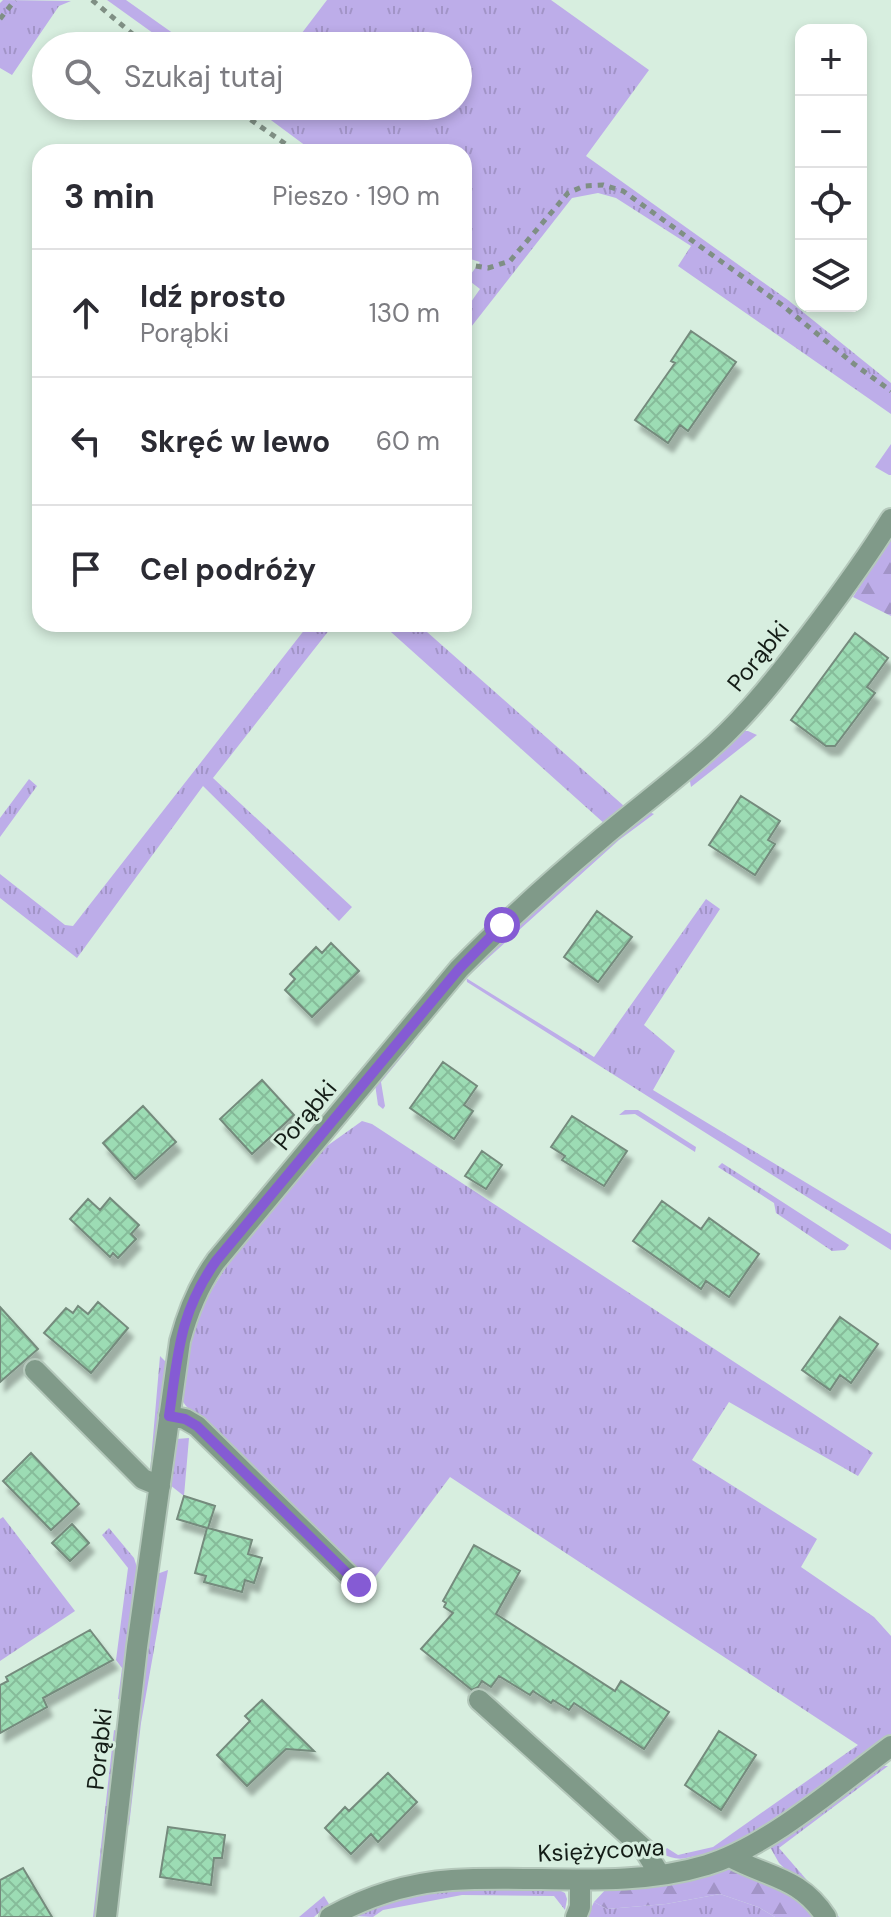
<!DOCTYPE html>
<html lang="pl">
<meta charset="utf-8">
<style>
:root{--surface:#fff;--page:#f2f2f3;--text:#2b2b33;--muted:#7c7c81;--line:#e1e1e2}
body{margin:0;font-family:"DM Sans",sans-serif;background:var(--page);color:var(--text)}
.controls{position:absolute;right:24px;top:24px;display:grid;overflow:hidden;border-radius:16px;box-shadow:0 4px 12px #0003}
.controls button{width:72px;height:72px;display:grid;place-items:center;padding:0;border:0;border-bottom:2px solid var(--line);background:var(--surface);color:var(--text);font:40px sans-serif}
.stop{position:absolute;width:24px;height:24px;margin:-18px;border:6px solid #855bd4;border-radius:50%;background:#fff}
.stop.end{background:#855bd4;border-color:#fff;box-shadow:0 2px 8px #0008}
.list{margin:0;padding:0;list-style:none}
h2{display:flex;justify-content:space-between;align-items:center;height:104px;margin:0;padding:0 32px;font-size:34px}
h2 small{font-size:26px;font-weight:400;color:var(--muted)}
.list li{display:grid;grid-template-columns:52px 1fr auto;gap:24px;align-items:center;box-sizing:border-box;height:128px;padding:0 32px;border-top:2px solid var(--line)}
.list b{display:block;font-size:30px;white-space:nowrap}
.list p{margin:0;font-size:26px;white-space:nowrap;color:var(--muted)}
.list em{font-size:26px;font-style:normal;color:var(--muted)}
.icon{flex:none;width:44px;height:44px;fill:none;stroke:currentColor;stroke-width:2;stroke-linecap:round;stroke-linejoin:round}
.map{position:relative;flex:none;width:891px;height:1917px;overflow:hidden}
.search{position:absolute;background:var(--surface);box-shadow:0 4px 12px #0003;left:32px;top:32px;width:440px;height:88px;display:flex;align-items:center;gap:20px;box-sizing:border-box;padding:0 28px;border-radius:44px;color:var(--muted);font-size:30px}
.panel{position:absolute;background:var(--surface);box-shadow:0 4px 12px #0003;left:32px;top:144px;width:440px;height:488px;border-radius:24px}
.map>svg:first-child{display:block}
</style>
<div class="map">
<svg width="891" height="1917" viewBox="0 0 891 1917">
<defs>
<pattern id="grass-tufts" width="24" height="20" patternUnits="userSpaceOnUse" patternTransform="scale(2)"><rect width="24" height="20" fill="#bdade9"/><path d="M3 7l-1-3M5 7V3M7 7l1-3M15 17l-1-3M17 17v-4M19 17l1-3" fill="none" stroke="#a294c7"/></pattern>
<pattern id="forest-firs" width="22" height="20" patternUnits="userSpaceOnUse" patternTransform="scale(2)"><rect width="22" height="20" fill="#bdade9"/><path d="M5 1l3.5 6h-7zM16 11l3.5 6h-7z" fill="#a294c7"/></pattern>
<pattern id="building-cross-hatch" width="8" height="8" patternUnits="userSpaceOnUse" patternTransform="scale(2)"><rect width="8" height="8" fill="#9cdcb4"/><path d="M0 0l8 8M0 8l8-8" fill="none" stroke="#86bc9a"/></pattern>
<filter id="shadow"><feDropShadow dx="5" dy="9" stdDeviation="2" flood-color="#0004"/></filter>
</defs>
<rect width="100%" height="100%" fill="#d7eedf"/>
<path fill="url(#grass-tufts)" d="M 3,0 L 71,1 L 59,6 L 12,75 L 0,68 L 0,3 Z
M 107,0 L 126,0 L 191,46 L 171,46 Z
M 327,0 L 551,0 L 649,70 L 586,156 L 788,300 L 891,383 L 891,414 L 678,266 L 691,246 L 616,198 L 598,193 L 572,198 L 464,336 L 464,312 L 480,289 L 467,279 L 480,262 L 464,257 L 464,152 L 314,152 L 252,106 L 458,106 L 458,46 L 292,46 Z
M 891,444 L 891,475 L 889,475 L 875,467 Z
M 309,624 L 334,624 L 213,778 L 352,907 L 339,921 L 203,786 L 77,958 L 0,898 L 0,874 L 65,925 L 73,926 Z
M 382,624 L 418,624 L 624,806 L 606,825 Z
M 741,731 L 748,731 L 757,735 L 691,787 L 689,776 Z
M 29,779 L 37,786 L 0,837 L 0,818 Z
M 647,811 L 654,814 L 619,840 L 466,978 L 594,1057 L 706,899 L 720,909 L 644,1025 L 675,1051 L 653,1090 L 891,1234 L 891,1250 L 467,982 L 466,974 L 508,929 Z
M 411,1040 L 414,1042 L 381,1082 L 385,1106 L 383,1109 L 378,1105 L 375,1084 Z
M 625,1110 L 638,1110 L 696,1147 L 695,1152 L 635,1114 L 619,1115 Z
M 362,1121 L 372,1124 L 873,1453 L 858,1476 L 729,1402 L 692,1460 L 817,1539 L 801,1567 L 874,1617 L 891,1636 L 891,1737 C 857,1763 822,1787 785,1811 C 755,1831 723,1853 686,1858 C 677,1860 670,1857 662,1854 L 667,1848 L 678,1855 L 713,1847 L 858,1745 L 450,1477 L 369,1585 L 186,1406 L 181,1399 L 181,1376 L 197,1314 L 222,1273 L 257,1227 L 327,1146 Z
M 722,1163 L 849,1245 L 845,1250 L 832,1251 L 776,1213 L 774,1203 L 718,1167 Z
M 160,1356 L 166,1362 L 154,1472 L 150,1472 Z
M 189,1438 L 184,1496 L 170,1485 L 176,1439 Z
M 3,1517 L 75,1611 L 0,1661 L 0,1519 Z
M 109,1528 L 134,1558 L 139,1573 L 124,1700 L 118,1699 L 122,1668 L 116,1660 L 128,1568 L 102,1535 Z
M 168,1570 L 141,1723 L 129,1826 L 124,1815 L 157,1574 Z
M 114,1730 L 120,1732 L 99,1917 L 93,1917 Z
M 878,1766 L 888,1766 L 779,1848 L 839,1917 L 834,1917 L 779,1863 L 770,1847 L 772,1842 Z
M 469,1888 L 559,1890 L 565,1893 L 567,1899 L 565,1910 L 554,1896 L 462,1895 L 383,1910 L 373,1917 L 353,1916 L 391,1900 L 430,1892 Z
M 720,1894 L 758,1907 L 775,1917 L 587,1917 L 594,1902 L 607,1909 L 666,1904 Z
M 324,1896 L 329,1904 L 314,1917 L 299,1917 Z"/>
<path fill="url(#forest-firs)" d="M 891,537 L 891,616 L 853,597 Z
M 731,1864 L 778,1881 L 820,1917 L 775,1917 L 758,1907 L 720,1894 L 666,1904 L 607,1909 L 594,1902 L 607,1888 Z"/>
<path fill="url(#building-cross-hatch)" stroke="#758b7d" stroke-width="2" filter="url(#shadow)" d="M 691,331 L 736,362 L 688,431 L 680,425 L 668,443 L 635,420 L 675,363 L 671,361 Z
M 855,633 L 888,658 L 867,687 L 875,693 L 835,746 L 826,746 L 791,720 Z
M 741,796 L 780,821 L 768,840 L 775,844 L 755,875 L 709,845 Z
M 597,911 L 632,937 L 598,982 L 564,957 Z
M 331,943 L 359,971 L 312,1017 L 285,990 L 295,979 L 290,974 L 316,947 L 322,953 Z
M 443,1062 L 477,1086 L 464,1105 L 473,1111 L 454,1139 L 410,1108 Z
M 262,1080 L 294,1115 L 252,1154 L 220,1119 Z
M 143,1106 L 176,1142 L 135,1179 L 103,1143 Z
M 572,1116 L 627,1151 L 604,1186 L 562,1160 L 565,1156 L 551,1147 Z
M 482,1151 L 502,1165 L 486,1189 L 465,1176 Z
M 110,1198 L 139,1225 L 131,1234 L 136,1239 L 118,1258 L 113,1253 L 110,1257 L 70,1219 L 88,1199 L 100,1210 Z
M 662,1201 L 701,1229 L 709,1218 L 759,1254 L 729,1297 L 706,1281 L 701,1289 L 633,1241 Z
M 98,1302 L 128,1328 L 91,1373 L 44,1333 L 66,1308 L 73,1313 L 78,1306 L 88,1314 Z
M 0,1307 L 38,1349 L 0,1382 Z
M 840,1317 L 878,1344 L 851,1383 L 840,1375 L 830,1390 L 802,1370 Z
M 31,1453 L 79,1504 L 51,1530 L 3,1481 Z
M 184,1496 L 215,1506 L 208,1528 L 252,1540 L 248,1554 L 262,1558 L 254,1583 L 245,1580 L 242,1592 L 204,1582 L 206,1576 L 195,1573 L 207,1528 L 177,1519 Z
M 72,1524 L 89,1543 L 70,1561 L 52,1543 Z
M 474,1545 L 520,1571 L 496,1614 L 615,1691 L 621,1681 L 669,1712 L 644,1749 L 574,1703 L 569,1710 L 553,1700 L 551,1703 L 533,1691 L 530,1695 L 499,1676 L 491,1687 L 482,1681 L 478,1687 L 472,1690 L 421,1649 L 453,1613 L 444,1607 L 446,1603 L 443,1601 Z
M 90,1630 L 113,1660 L 43,1698 L 47,1707 L 0,1733 L 0,1685 L 8,1681 L 6,1677 Z
M 262,1700 L 314,1751 L 286,1749 L 247,1786 L 217,1755 L 250,1721 L 245,1716 Z
M 719,1731 L 756,1755 L 721,1810 L 685,1785 Z
M 388,1773 L 417,1802 L 378,1842 L 371,1834 L 351,1854 L 325,1828 L 345,1807 L 349,1811 Z
M 168,1827 L 225,1835 L 222,1858 L 214,1858 L 211,1885 L 160,1877 Z
M 23,1868 L 52,1917 L 0,1917 L 0,1880 Z"/>
<g fill="none" stroke-linecap="round" stroke-linejoin="round">
<defs>
<path id="minor" d="M 35,1370 L 143,1479 L 160,1486
M 169,1416 L 185,1419 L 197,1426 L 359,1585
M 479,1700 L 644,1849 L 660,1875
M 730,1857 C 769,1878 800,1877 826,1917
M 106,1917 L 137,1647 L 180,1341 C 188,1311 198,1286 216,1261 L 459,969 C 505,922 553,879 603,837 C 640,806 679,777 715,744 C 751,711 781,672 810,634 C 839,596 866,559 891,519
M 330,1917 C 368,1896 409,1883 452,1880 C 536,1874 625,1890 707,1865 C 769,1846 838,1785 891,1746
M 576,1917 L 580,1907 L 580,1880"/>
</defs>
<use href="#minor" stroke="#b4c8bb" stroke-width="24"/>
<path stroke="#7f8f84" stroke-width="5" stroke-dasharray="6 6" stroke-linecap="butt" d="M 92,0 L 147,46
M 0,19 L 15,0
M 231,106 L 297,152
M 464,264 L 488,268 L 510,261 L 568,193 L 584,186 L 603,185 L 623,191 L 782,305 L 854,364 L 891,391"/>
<use href="#minor" stroke="#809a89" stroke-width="20"/>
</g>
<g fill="none" stroke-linecap="round" stroke-linejoin="round">
<path stroke="#855bd4" stroke-width="10" d="M 359,1585 L 197,1426 L 185,1419 L 169,1416 C 178,1355 179,1313 216,1261 L 459,969 L 502,925"/>
</g>
<g text-anchor="middle" dominant-baseline="central" stroke-width="6" stroke-linejoin="round" paint-order="stroke">
<g font-size="24" fill="#141d17" stroke="#d7eedf">
<text transform="translate(758 656) rotate(-51)">Porąbki</text>
<text transform="translate(305 1115) rotate(-50)">Porąbki</text>
<text transform="translate(99 1749) rotate(-84)">Porąbki</text>
<text transform="translate(601 1850) rotate(-3)">Księżycowa</text>
</g>
</g>
</svg>
<div class="controls">
<button>+</button>
<button>−</button>
<button><svg class="icon" aria-label="locate" viewBox="0 0 24 24"><circle cx="12" cy="12" r="6"/><path d="M12 2v4M12 18v4M2 12h4M18 12h4"/></svg></button>
<button><svg class="icon" aria-label="layers" viewBox="0 0 24 24"><path d="M12 4l9 5-9 5-9-5zM3 14l9 5 9-5"/></svg></button>
</div>
<div class="stop" style="left:502px;top:925px"></div>
<div class="stop end" style="left:359px;top:1585px"></div>
<div class="search"><svg class="icon" aria-label="search" viewBox="0 0 24 24"><circle cx="10" cy="10" r="6"/><path d="M15 15l6 6"/></svg>Szukaj tutaj</div>
<section class="panel">
<h2>3 min<small>Pieszo · 190 m</small></h2>
<ul class="list">
<li><svg class="icon" aria-label="ahead" viewBox="0 0 24 24"><path d="M12 20V5M6 11l6-6 6 6"/></svg><div><b>Idź prosto</b><p>Porąbki</p></div><em>130 m</em></li>
<li><svg class="icon" aria-label="left" viewBox="0 0 24 24"><path d="M17 20v-9H6M10 6l-5 5 5 5"/></svg><div><b>Skręć w lewo</b></div><em>60 m</em></li>
<li><svg class="icon" aria-label="arrive" viewBox="0 0 24 24"><path d="M6 21V4h12l-3 4 3 4H6"/></svg><div><b>Cel podróży</b></div></li>
</ul>
</section>
</div>
